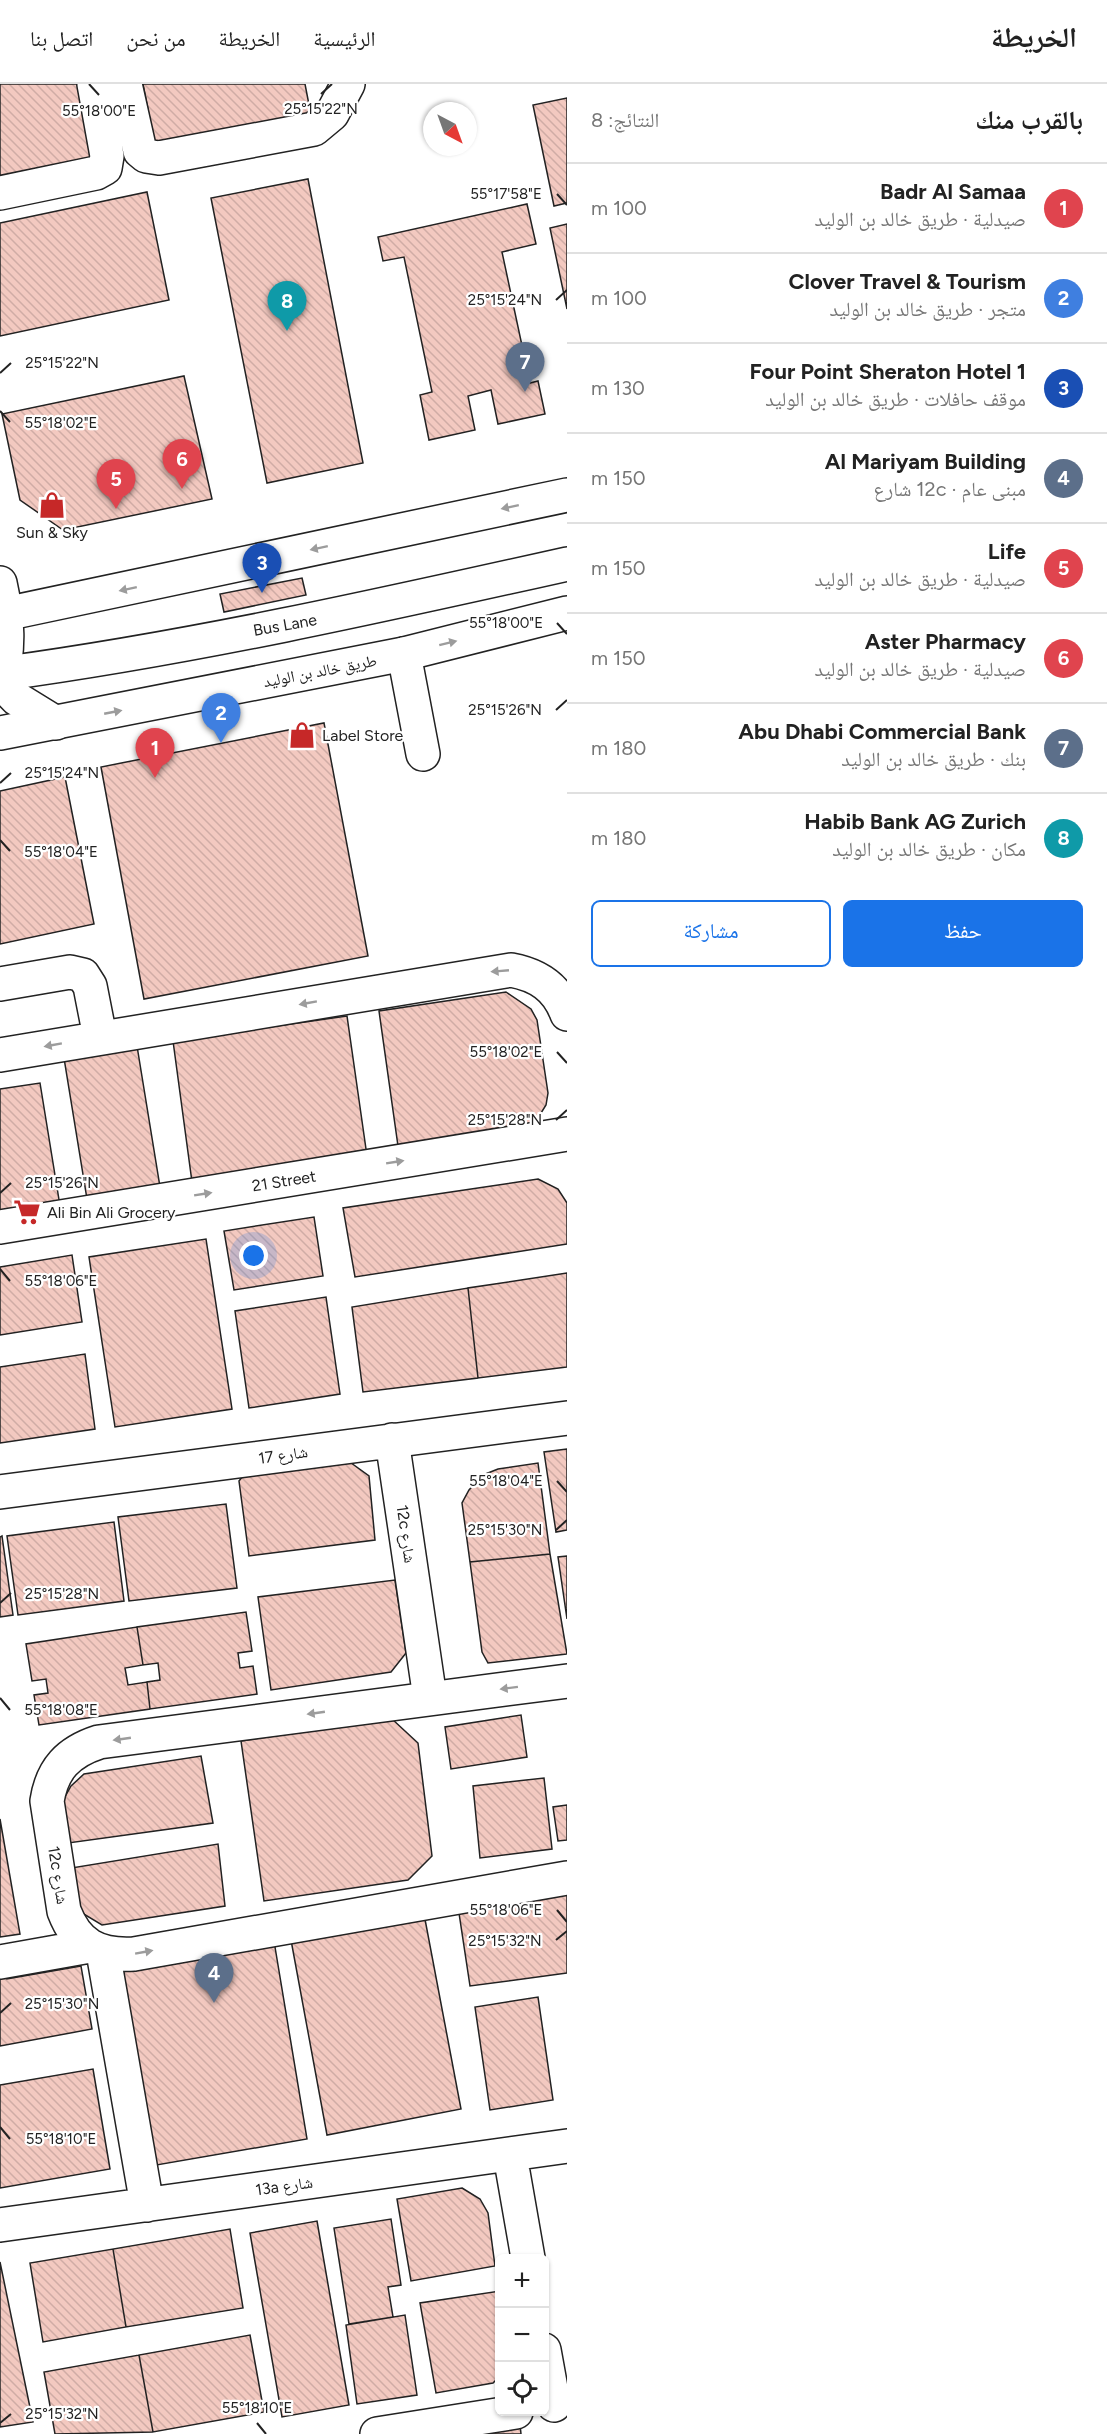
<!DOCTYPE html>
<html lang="ar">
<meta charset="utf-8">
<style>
:root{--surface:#fff;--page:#f2f2f2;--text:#222;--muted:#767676;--line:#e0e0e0;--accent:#1a73e8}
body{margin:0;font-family:Figtree,"Noto Naskh Arabic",sans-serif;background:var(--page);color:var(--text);direction:rtl}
.controls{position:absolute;right:18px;bottom:18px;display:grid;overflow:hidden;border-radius:9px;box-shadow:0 2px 4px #0004}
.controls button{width:54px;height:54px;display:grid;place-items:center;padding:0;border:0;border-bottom:2px solid var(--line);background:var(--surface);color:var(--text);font:30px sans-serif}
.compass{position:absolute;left:423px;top:18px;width:54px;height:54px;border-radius:50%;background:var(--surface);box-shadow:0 2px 4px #0004;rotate:139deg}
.you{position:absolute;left:254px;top:1172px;width:21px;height:21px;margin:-15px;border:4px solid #fff;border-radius:50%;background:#1a73e8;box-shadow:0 0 0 9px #1a73e833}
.badge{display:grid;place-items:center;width:39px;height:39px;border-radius:50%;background:var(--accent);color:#fff;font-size:20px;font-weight:700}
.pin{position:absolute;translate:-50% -50px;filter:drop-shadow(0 2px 3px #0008)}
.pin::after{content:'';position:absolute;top:32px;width:21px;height:18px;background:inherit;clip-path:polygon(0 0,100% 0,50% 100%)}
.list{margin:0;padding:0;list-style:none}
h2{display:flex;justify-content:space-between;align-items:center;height:78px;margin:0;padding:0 24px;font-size:26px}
h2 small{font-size:20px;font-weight:400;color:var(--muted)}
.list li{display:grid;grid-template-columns:39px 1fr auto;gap:18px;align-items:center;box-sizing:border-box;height:90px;padding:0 24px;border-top:2px solid var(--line)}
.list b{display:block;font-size:22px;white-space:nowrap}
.list p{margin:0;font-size:20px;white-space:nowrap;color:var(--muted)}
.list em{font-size:20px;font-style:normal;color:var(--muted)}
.actions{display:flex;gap:12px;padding:18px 24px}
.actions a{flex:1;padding:14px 0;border:2px solid var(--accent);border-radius:9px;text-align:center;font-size:21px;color:var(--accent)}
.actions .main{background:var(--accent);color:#fff}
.icon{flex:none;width:33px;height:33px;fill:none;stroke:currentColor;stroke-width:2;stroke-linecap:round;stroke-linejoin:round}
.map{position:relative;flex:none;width:567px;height:2350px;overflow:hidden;direction:ltr}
header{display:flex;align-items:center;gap:36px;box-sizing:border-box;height:84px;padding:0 30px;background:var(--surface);border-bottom:2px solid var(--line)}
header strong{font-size:28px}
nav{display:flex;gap:33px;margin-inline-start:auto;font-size:21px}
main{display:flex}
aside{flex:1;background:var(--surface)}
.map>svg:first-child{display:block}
</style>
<header>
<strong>الخريطة</strong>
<nav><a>الرئيسية</a><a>الخريطة</a><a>من نحن</a><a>اتصل بنا</a></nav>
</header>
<main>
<aside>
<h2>بالقرب منك<small>النتائج: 8</small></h2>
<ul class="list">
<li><span class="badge" style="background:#e0444e">1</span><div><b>Badr Al Samaa</b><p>صيدلية · طريق خالد بن الوليد</p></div><em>100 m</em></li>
<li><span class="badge" style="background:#3f7fe0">2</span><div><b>Clover Travel &amp; Tourism</b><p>متجر · طريق خالد بن الوليد</p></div><em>100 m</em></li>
<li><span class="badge" style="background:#1a4fb4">3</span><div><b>Four Point Sheraton Hotel 1</b><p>موقف حافلات · طريق خالد بن الوليد</p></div><em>130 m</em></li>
<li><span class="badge" style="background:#5c6f8a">4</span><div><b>Al Mariyam Building</b><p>مبنى عام · 12c شارع</p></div><em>150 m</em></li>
<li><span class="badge" style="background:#e0444e">5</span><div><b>Life</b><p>صيدلية · طريق خالد بن الوليد</p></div><em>150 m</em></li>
<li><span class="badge" style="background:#e0444e">6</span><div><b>Aster Pharmacy</b><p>صيدلية · طريق خالد بن الوليد</p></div><em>150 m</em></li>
<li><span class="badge" style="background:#5c6f8a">7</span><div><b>Abu Dhabi Commercial Bank</b><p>بنك · طريق خالد بن الوليد</p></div><em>180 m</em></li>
<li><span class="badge" style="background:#0f9aa8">8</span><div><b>Habib Bank AG Zurich</b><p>مكان · طريق خالد بن الوليد</p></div><em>180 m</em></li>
</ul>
<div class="actions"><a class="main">حفظ</a><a>مشاركة</a></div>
</aside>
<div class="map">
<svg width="567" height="2350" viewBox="0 0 567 2350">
<defs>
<pattern id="building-back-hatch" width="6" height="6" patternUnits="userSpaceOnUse" patternTransform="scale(1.5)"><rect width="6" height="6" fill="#f3c9c0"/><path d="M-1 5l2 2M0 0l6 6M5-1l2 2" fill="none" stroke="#d0aca5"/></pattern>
</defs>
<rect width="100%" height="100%" fill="#fff"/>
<path fill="url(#building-back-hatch)" stroke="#222" stroke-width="1.5" d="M 0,0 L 83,0 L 97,81 L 0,98 Z
M 143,0 L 305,0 L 311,31 L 155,62 Z
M 567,14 L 567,119 L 554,122 L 533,21 Z
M 308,95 L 363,379 L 267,399 L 211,114 Z
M 147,108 L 169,216 L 0,252 L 0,139 Z
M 527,120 L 536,160 L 502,168 L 530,299 L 538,297 L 545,330 L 498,340 L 491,306 L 468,312 L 475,346 L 429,356 L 420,311 L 432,308 L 404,173 L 383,177 L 378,153 Z
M 567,140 L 567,225 L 550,144 Z
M 184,292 L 212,415 L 63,446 L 20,416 L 2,330 Z
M 302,494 L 306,511 L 224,528 L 220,510 Z
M 324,639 L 368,872 L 144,915 L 101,683 Z
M 65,693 L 94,840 L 0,860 L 0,707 Z
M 506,908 L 531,925 L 537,936 L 548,1009 L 546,1021 L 538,1034 L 524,1043 L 398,1062 L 379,927 Z
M 347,932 L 367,1072 L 192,1098 L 173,957 Z
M 137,962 L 160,1103 L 87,1115 L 64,974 Z
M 40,999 L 61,1128 L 0,1136 L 0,1005 Z
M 538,1095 L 558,1105 L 567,1119 L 567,1160 L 355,1193 L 343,1124 Z
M 314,1133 L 323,1192 L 234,1206 L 224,1147 Z
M 206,1155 L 232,1325 L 115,1343 L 89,1173 Z
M 72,1171 L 82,1238 L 0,1251 L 0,1183 Z
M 567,1189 L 567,1283 L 478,1294 L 468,1204 Z
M 468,1204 L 478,1294 L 363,1308 L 352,1223 Z
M 326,1213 L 340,1310 L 249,1324 L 235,1227 Z
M 85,1270 L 95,1345 L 0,1359 L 0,1283 Z
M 567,1365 L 567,1446 L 556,1448 L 544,1368 Z
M 347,1376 L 369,1392 L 375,1456 L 249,1472 L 239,1397 L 247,1387 Z
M 538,1379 L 550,1470 L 470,1478 L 462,1419 L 469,1406 L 483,1391 L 498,1385 Z
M 226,1420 L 237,1504 L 129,1517 L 118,1433 Z
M 114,1438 L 124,1517 L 18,1531 L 7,1452 Z
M 2,1452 L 13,1531 L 0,1533 L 0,1453 Z
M 550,1470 L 567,1570 L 488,1579 L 482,1568 L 470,1478 Z
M 567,1472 L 567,1535 L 558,1473 Z
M 395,1496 L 406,1569 L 391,1588 L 271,1606 L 258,1513 Z
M 246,1528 L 252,1567 L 238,1569 L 240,1584 L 253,1582 L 257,1610 L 150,1625 L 147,1598 L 160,1596 L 158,1579 L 143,1581 L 137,1543 Z
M 137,1543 L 143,1581 L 125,1584 L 128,1601 L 147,1598 L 150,1625 L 39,1641 L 34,1611 L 48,1609 L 46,1595 L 32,1597 L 26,1560 Z
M 521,1631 L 527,1673 L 451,1685 L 445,1643 Z
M 392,1635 L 418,1659 L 432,1772 L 408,1796 L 264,1817 L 241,1657 Z
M 201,1672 L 213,1739 L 61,1760 L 61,1720 L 71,1702 L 84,1690 Z
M 544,1694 L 552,1765 L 480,1774 L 473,1702 Z
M 567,1721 L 567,1756 L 558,1757 L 553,1723 Z
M 0,1735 L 20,1850 L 0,1853 Z
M 218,1760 L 225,1822 L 102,1841 L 82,1829 L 65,1785 Z
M 567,1809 L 567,1889 L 470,1902 L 459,1829 Z
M 424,1830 L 461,2025 L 327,2051 L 291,1856 Z
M 274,1857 L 307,2055 L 145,2083 L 112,1885 Z
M 4,1879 L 7,1895 L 81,1882 L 92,1945 L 0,1962 L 0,1880 Z
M 538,1913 L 553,2016 L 490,2026 L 475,1923 Z
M 93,1985 L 110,2085 L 0,2104 L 0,2001 Z
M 462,2104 L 480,2115 L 488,2129 L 495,2182 L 411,2197 L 397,2115 Z
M 391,2135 L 401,2201 L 388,2203 L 393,2233 L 349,2240 L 334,2144 Z
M 317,2137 L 349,2321 L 282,2333 L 250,2149 Z
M 230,2145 L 243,2224 L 126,2243 L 113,2165 Z
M 113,2165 L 126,2243 L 43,2258 L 30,2179 Z
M 0,2178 L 33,2338 L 0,2343 Z
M 500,2207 L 500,2292 L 493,2299 L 436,2309 L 420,2219 Z
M 405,2231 L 417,2311 L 357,2320 L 346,2241 Z
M 250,2251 L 264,2328 L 153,2348 L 139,2271 Z
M 139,2271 L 153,2348 L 55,2350 L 44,2288 Z
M 520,2340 L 521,2350 L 456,2350 Z"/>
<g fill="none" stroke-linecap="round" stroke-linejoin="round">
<defs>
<path id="minor" d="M 125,0 L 140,67 L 146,72 L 159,74 L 314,45 L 332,30 L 348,0
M 0,109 L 96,89 L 105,84 L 107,72 L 94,0
M 0,499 C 8,535 10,565 0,600
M 404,570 L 423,670
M 0,590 C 191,564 379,522 567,480
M 0,598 L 17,615 L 56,639
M 0,900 L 70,888 L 83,891 L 90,902 L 100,953
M 0,971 L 511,886 C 538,891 557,903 567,930
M 0,1143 L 567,1050
M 392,1356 L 430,1614
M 0,1408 L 567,1334
M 567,1597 L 99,1658 C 68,1668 52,1685 47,1717 L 64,1827 C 77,1861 98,1872 134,1870 L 567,1794
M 103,1868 L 147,2121
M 0,1878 L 90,1862
M 510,2071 L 528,2174
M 0,2141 L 567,2062
M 544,2266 L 554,2321
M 377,2350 L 516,2328"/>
<path id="major" d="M 0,531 L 567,411
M 0,649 L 404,570 L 567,529"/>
</defs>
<use href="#minor" stroke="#222" stroke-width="36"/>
<use href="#major" stroke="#222" stroke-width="36"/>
<use href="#minor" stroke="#fff" stroke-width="33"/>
<use href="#major" stroke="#fff" stroke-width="33"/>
</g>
<defs><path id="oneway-solid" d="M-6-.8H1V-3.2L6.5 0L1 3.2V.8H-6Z" transform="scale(1.5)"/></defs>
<g fill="#9c9c9c">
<use href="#oneway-solid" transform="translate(510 423) rotate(168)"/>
<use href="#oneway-solid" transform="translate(319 464) rotate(168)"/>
<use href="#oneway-solid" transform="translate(128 505) rotate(168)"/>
<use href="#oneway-solid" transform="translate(448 559) rotate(-14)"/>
<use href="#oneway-solid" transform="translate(113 628) rotate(-11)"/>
<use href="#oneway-solid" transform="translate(500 887) rotate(175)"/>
<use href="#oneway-solid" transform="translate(308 919) rotate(170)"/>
<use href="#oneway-solid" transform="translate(53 961) rotate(170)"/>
<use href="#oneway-solid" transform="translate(395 1078) rotate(-9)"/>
<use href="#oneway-solid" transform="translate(203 1110) rotate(-9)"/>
<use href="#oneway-solid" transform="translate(509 1604) rotate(173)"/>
<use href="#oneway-solid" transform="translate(316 1629) rotate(172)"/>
<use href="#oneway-solid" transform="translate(122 1655) rotate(172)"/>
<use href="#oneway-solid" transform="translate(144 1868) rotate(-10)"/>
</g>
<path fill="none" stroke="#222" stroke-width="2" d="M 89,0 L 99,11M 321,10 L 332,0M 557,110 L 567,121M 556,216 L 567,206M 0,289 L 11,279M 0,327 L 10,338M 557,539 L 567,550M 556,626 L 567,616M 0,699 L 11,689M 0,756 L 10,767M 557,968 L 567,979M 556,1036 L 567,1026M 0,1109 L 11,1099M 0,1185 L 10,1197M 557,1397 L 567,1408M 556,1446 L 567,1436M 0,1519 L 11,1509M 0,1614 L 10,1626M 557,1826 L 567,1838M 556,1856 L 567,1847M 0,1929 L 11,1919M 0,2043 L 10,2055M 0,2339 L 11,2330M 257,2339 L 266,2350"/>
<defs>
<symbol id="shop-bare" viewBox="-9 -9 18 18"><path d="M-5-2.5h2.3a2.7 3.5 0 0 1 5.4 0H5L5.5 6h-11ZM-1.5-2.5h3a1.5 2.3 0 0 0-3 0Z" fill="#c62828" stroke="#fff" stroke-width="2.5" paint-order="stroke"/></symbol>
<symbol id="supermarket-bare" viewBox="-9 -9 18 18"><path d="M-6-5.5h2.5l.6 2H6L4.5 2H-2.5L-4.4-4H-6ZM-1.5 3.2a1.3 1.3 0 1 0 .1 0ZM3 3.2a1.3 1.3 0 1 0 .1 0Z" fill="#c62828" stroke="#fff" stroke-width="2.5" paint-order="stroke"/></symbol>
</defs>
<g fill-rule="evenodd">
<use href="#shop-bare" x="33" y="402" width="38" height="38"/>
<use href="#shop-bare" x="283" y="632" width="38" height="38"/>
<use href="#supermarket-bare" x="8" y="1109" width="38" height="38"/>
</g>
<g text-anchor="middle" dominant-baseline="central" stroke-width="4.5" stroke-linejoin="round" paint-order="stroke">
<g font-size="16" fill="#222" stroke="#fff" text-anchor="start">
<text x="52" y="448" text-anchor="middle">Sun &amp; Sky</text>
<text x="322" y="651">Label Store</text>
<text x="47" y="1128">Ali Bin Ali Grocery</text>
</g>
<g font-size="16" fill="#222" stroke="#fff">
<text transform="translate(285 541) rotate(-10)">Bus Lane</text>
<text transform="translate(320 587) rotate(-11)">طريق خالد بن الوليد</text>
<text transform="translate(284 1097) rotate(-9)">21 Street</text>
<text transform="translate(283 1371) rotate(-8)">شارع 17</text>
<text transform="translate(406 1450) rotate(82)">12c شارع</text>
<text transform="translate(58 1791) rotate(81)">12c شارع</text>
<text transform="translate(284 2102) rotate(-8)">13a شارع</text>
</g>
</g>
<g font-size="15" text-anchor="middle" fill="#222" stroke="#fff" stroke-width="4.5" stroke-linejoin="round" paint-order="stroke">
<text x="321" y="30">25°15'22"N</text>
<text x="99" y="32">55°18'00"E</text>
<text x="506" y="115">55°17'58"E</text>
<text x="505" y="221">25°15'24"N</text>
<text x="62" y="284">25°15'22"N</text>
<text x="61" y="344">55°18'02"E</text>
<text x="506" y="544">55°18'00"E</text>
<text x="505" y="631">25°15'26"N</text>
<text x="62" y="694">25°15'24"N</text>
<text x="61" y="773">55°18'04"E</text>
<text x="506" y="973">55°18'02"E</text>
<text x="505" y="1041">25°15'28"N</text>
<text x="62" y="1104">25°15'26"N</text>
<text x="61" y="1202">55°18'06"E</text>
<text x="506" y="1402">55°18'04"E</text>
<text x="505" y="1451">25°15'30"N</text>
<text x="62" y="1515">25°15'28"N</text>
<text x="61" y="1631">55°18'08"E</text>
<text x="506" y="1831">55°18'06"E</text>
<text x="505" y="1862">25°15'32"N</text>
<text x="62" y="1925">25°15'30"N</text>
<text x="61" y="2060">55°18'10"E</text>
<text x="257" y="2329">55°18'10"E</text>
<text x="62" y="2335">25°15'32"N</text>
</g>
</svg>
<div class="controls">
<button>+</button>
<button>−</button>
<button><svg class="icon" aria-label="locate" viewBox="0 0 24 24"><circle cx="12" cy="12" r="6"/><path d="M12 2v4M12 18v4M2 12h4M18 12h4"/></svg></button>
</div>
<svg class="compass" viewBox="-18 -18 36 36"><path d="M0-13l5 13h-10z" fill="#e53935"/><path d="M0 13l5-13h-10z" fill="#767676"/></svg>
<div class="you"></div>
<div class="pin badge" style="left:155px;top:694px;background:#e0444e">1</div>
<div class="pin badge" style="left:221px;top:659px;background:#3f7fe0">2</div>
<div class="pin badge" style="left:262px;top:509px;background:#1a4fb4">3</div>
<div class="pin badge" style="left:214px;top:1919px;background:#5c6f8a">4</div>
<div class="pin badge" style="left:116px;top:425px;background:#e0444e">5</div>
<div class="pin badge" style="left:182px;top:405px;background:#e0444e">6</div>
<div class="pin badge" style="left:525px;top:308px;background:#5c6f8a">7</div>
<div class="pin badge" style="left:287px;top:247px;background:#0f9aa8">8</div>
</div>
</main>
